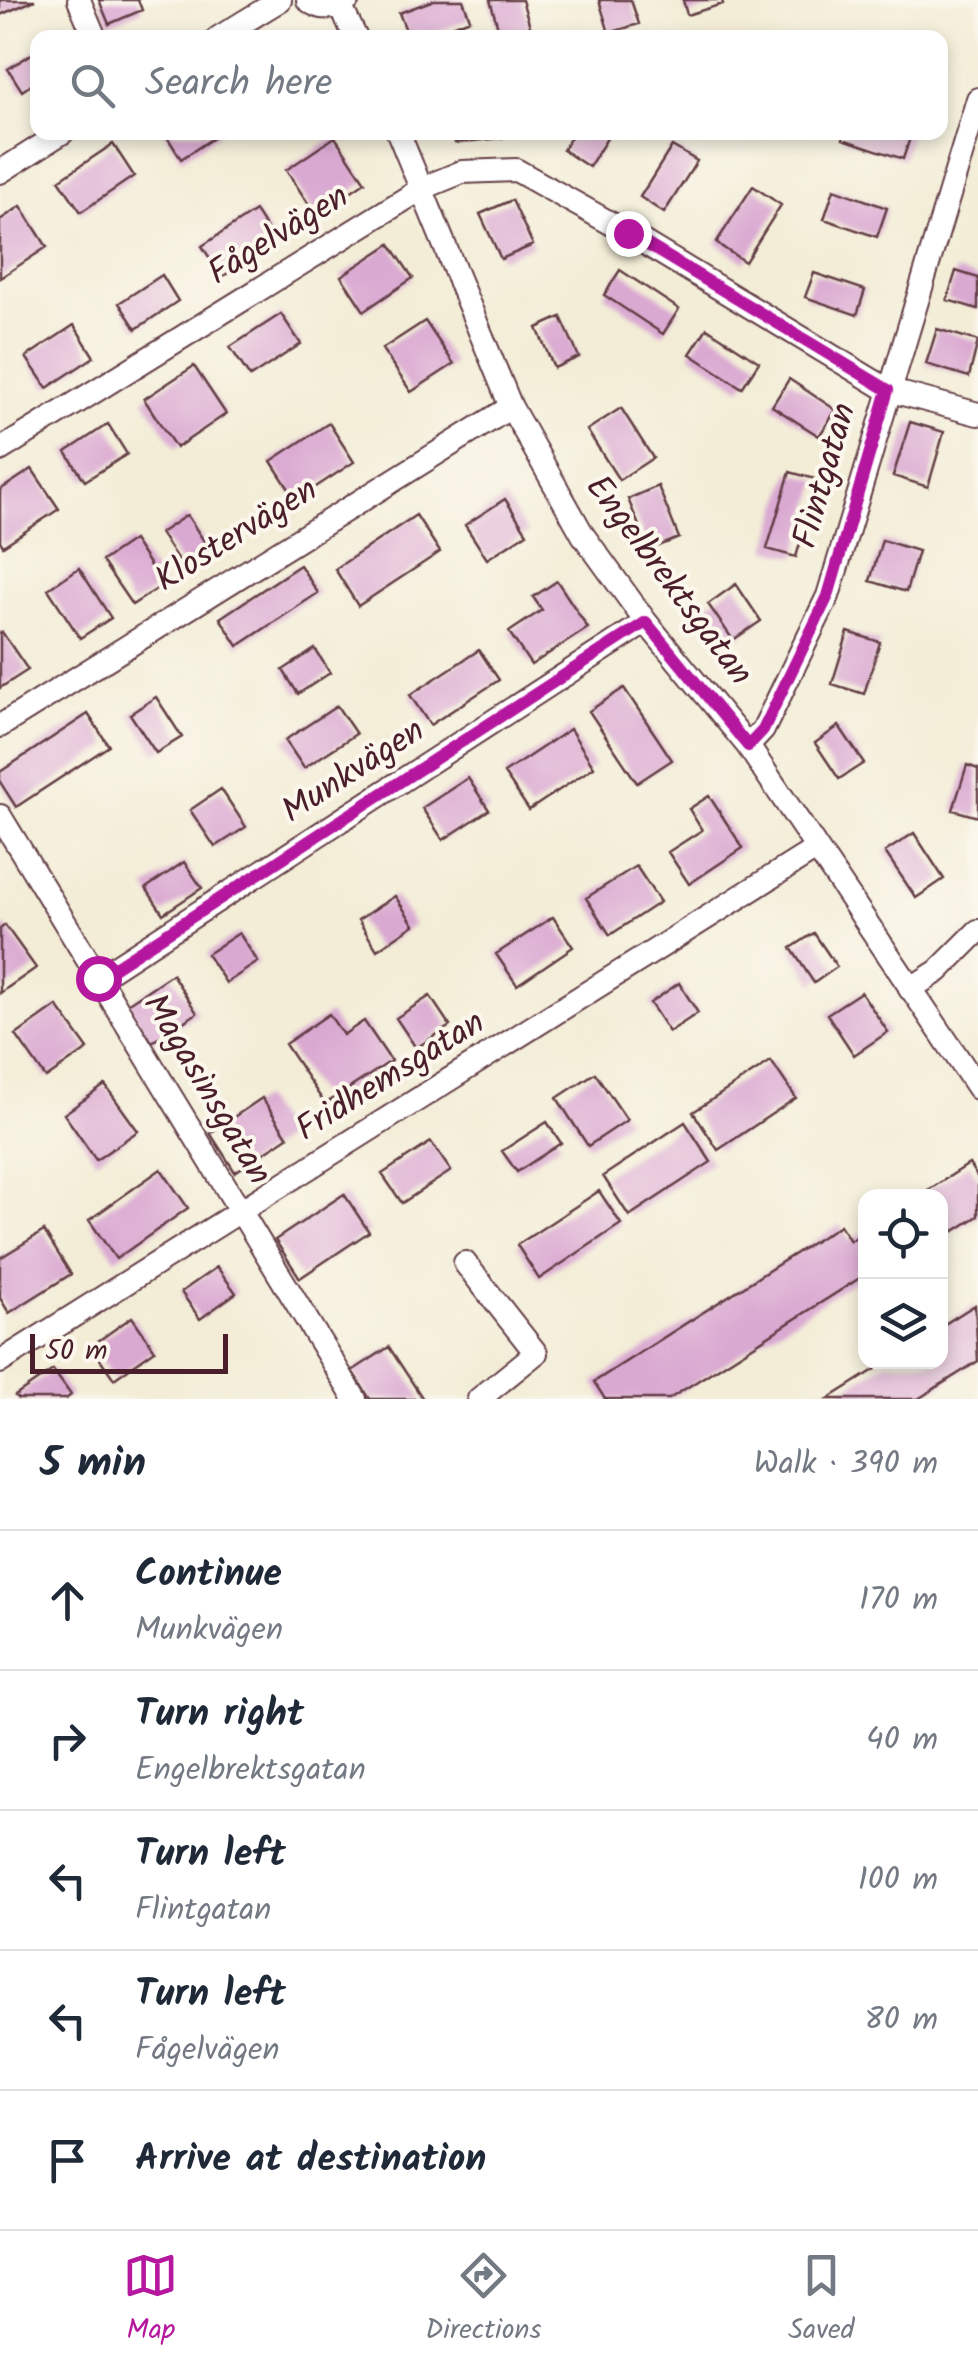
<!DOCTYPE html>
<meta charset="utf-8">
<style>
:root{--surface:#fff;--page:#f2f2f3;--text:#1f2937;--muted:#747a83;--line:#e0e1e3;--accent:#b5179e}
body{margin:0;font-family:Kalam,sans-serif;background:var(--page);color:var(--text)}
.controls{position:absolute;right:30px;bottom:30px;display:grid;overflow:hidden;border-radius:20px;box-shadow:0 5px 15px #0003}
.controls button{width:90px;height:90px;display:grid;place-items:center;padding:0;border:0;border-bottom:2px solid var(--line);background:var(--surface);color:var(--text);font:50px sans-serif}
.scale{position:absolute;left:30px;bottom:25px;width:198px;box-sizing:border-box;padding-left:10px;border:5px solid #4a1f2b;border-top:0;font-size:28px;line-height:35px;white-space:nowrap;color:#4a1f2b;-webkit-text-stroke:8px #fbf7ec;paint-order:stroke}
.stop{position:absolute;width:30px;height:30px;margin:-22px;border:8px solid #b5179e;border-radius:50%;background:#fff}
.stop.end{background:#b5179e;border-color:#fff;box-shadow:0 2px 10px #0008}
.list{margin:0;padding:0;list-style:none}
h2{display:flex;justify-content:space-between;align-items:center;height:130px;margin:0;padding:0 40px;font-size:42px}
h2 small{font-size:32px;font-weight:400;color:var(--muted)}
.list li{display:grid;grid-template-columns:65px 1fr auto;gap:30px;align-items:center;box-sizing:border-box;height:140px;padding:0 40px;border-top:2px solid var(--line)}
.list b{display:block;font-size:38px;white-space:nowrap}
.list p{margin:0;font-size:32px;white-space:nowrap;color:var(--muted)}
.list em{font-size:32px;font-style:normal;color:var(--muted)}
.icon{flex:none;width:55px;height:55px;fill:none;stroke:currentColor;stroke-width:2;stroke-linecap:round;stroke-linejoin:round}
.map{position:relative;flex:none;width:978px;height:1399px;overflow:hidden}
.search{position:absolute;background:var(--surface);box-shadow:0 5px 15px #0003;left:30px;right:30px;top:30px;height:110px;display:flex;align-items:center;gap:25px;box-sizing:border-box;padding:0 35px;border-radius:20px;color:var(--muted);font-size:38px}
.sheet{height:830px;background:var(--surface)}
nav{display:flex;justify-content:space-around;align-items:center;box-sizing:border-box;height:140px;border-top:2px solid var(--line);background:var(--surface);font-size:28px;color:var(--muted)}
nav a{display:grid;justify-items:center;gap:5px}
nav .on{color:var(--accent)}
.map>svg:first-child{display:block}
</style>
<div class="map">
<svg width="978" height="1399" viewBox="0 0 978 1399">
<rect width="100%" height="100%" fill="#fbf7ec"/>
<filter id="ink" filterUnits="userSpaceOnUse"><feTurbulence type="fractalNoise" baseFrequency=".01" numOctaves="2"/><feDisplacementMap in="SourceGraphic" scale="20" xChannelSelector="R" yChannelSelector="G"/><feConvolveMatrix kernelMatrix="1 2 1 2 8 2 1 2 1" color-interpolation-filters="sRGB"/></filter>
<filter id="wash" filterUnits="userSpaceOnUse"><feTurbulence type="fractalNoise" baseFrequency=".0048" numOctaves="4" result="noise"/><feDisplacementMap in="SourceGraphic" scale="40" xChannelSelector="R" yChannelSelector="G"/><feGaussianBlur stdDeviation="2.25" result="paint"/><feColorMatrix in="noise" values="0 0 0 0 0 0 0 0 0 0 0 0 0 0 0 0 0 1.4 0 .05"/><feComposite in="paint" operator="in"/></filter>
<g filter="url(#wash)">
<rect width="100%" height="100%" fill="#f3edd7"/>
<g id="blocks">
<path fill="#daa9d2" d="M 0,0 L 35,0 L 0,15 Z
M 99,0 L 138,0 L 142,10 L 109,24 Z
M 434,0 L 463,0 L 470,19 L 422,38 L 409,38 L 399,13 Z
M 490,0 L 522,0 L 532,33 L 501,38 Z
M 599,0 L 631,0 L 639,24 L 609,33 Z
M 683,0 L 722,0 L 723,4 L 687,15 Z
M 38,50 L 38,80 L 22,91 L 8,69 Z
M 164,132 L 222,132 L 181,159 Z
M 454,132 L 502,132 L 503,138 L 455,143 Z
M 574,132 L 611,132 L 589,167 L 563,150 Z
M 845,132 L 912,132 L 903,159 L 843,139 Z
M 335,137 L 365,182 L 316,215 L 286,170 Z
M 113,144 L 134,176 L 81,212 L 59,180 Z
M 672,146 L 697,161 L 664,213 L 640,197 Z
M 753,186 L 781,205 L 745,262 L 716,243 Z
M 834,189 L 887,208 L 877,237 L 824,219 Z
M 512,200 L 533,245 L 501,259 L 480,214 Z
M 21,206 L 47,247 L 0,278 L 0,220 Z
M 255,211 L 275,242 L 222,277 L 202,246 Z
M 390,244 L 413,278 L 364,311 L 341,276 Z
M 620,270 L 679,309 L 663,334 L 604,295 Z
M 956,271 L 978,278 L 978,309 L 947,300 Z
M 814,273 L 865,290 L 857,315 L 805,297 Z
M 162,275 L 178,301 L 136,329 L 119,303 Z
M 281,314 L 301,344 L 250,377 L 230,347 Z
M 561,317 L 579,357 L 554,368 L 537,328 Z
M 425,321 L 454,364 L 411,392 L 382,349 Z
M 74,325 L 94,357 L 47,388 L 26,357 Z
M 707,328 L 759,362 L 742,388 L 690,354 Z
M 937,329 L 978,341 L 969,377 L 926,364 Z
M 194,366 L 226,414 L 176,448 L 144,399 Z
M 789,379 L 836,410 L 819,436 L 772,406 Z
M 621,408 L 653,458 L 619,480 L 587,430 Z
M 910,422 L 944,432 L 928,487 L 893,476 Z
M 329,423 L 354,462 L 296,500 L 271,461 Z
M 108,424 L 127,454 L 85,481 L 66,452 Z
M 32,469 L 59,509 L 3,546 L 0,541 L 0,490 Z
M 790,472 L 819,480 L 796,557 L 767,549 Z
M 658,486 L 679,538 L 649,550 L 628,499 Z
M 505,499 L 527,533 L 487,559 L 465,525 Z
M 187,515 L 211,552 L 184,569 L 160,533 Z
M 416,515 L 440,552 L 358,606 L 335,569 Z
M 133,540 L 163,585 L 132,605 L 102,561 Z
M 882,540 L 918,551 L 906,592 L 870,581 Z
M 300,565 L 318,593 L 238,646 L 220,618 Z
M 79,568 L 111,618 L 80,638 L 48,589 Z
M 557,581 L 588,628 L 531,665 L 509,632 L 542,610 L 533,597 Z
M 736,584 L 761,621 L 733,640 L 708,604 Z
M 2,632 L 28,670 L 0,688 L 0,633 Z
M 848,632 L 880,642 L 864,694 L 832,684 Z
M 315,649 L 330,673 L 298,694 L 283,670 Z
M 479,650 L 499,680 L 430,725 L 410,695 Z
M 624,688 L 672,760 L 637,783 L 589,711 Z
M 156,697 L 182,737 L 156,753 L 130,714 Z
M 337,706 L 356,734 L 304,768 L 285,740 Z
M 88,714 L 109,746 L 16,807 L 0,782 L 0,772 Z
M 839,726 L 864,763 L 839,779 L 815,743 Z
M 570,729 L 594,767 L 529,810 L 504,773 Z
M 967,765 L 978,769 L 978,817 L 953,810 Z
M 468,778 L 489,810 L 443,840 L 422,808 Z
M 221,789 L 246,827 L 215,847 L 190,810 Z
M 709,796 L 743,848 L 689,884 L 668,852 L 702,830 L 689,809 Z
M 914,833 L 944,879 L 916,898 L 885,852 Z
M 184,862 L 202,888 L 163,914 L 146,888 Z
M 636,866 L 660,902 L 610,935 L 586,898 Z
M 395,896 L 414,925 L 377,950 L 358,920 Z
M 553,917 L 573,947 L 517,985 L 496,954 Z
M 5,925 L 36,968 L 0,993 L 0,929 Z
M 239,933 L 258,962 L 226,983 L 207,954 Z
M 814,933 L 837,967 L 814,983 L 791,948 Z
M 172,974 L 197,1013 L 152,1042 L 127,1004 Z
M 679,983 L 698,1013 L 669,1032 L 650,1003 Z
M 861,992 L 888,1032 L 854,1055 L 827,1014 Z
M 430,996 L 450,1026 L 416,1048 L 396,1018 Z
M 57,1006 L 88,1049 L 46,1078 L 16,1035 Z
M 329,1014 L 343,1035 L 364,1021 L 391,1061 L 325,1104 L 285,1044 Z
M 771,1061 L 796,1098 L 718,1150 L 693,1112 Z
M 595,1073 L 627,1120 L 588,1146 L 557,1098 Z
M 105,1085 L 138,1131 L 96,1160 L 64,1114 Z
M 262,1098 L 288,1137 L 235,1172 L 210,1133 Z
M 547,1122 L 561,1143 L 517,1172 L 502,1151 Z
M 685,1122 L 711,1162 L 629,1216 L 603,1176 Z
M 431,1142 L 451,1171 L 402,1203 L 382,1174 Z
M 969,1164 L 978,1178 L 978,1216 L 940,1240 L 940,1196 L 919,1196 Z
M 161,1169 L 188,1208 L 116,1259 L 89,1220 Z
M 599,1191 L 621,1224 L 539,1279 L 517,1245 Z
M 344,1194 L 369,1232 L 300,1278 L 275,1240 Z
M 840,1225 L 850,1241 L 866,1231 L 866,1274 L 669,1399 L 605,1399 L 594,1382 Z
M 44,1231 L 71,1274 L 9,1313 L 0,1298 L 0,1258 Z
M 217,1267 L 236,1293 L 200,1319 L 181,1292 Z
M 975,1305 L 978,1361 L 918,1399 L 828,1399 L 887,1362 L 940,1362 L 940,1327 Z
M 132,1317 L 155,1350 L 114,1379 L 91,1346 Z
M 389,1347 L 423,1399 L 370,1399 L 352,1371 Z
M 53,1370 L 71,1395 L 66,1399 L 18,1399 L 15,1396 Z"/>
</g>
</g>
<g filter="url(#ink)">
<use href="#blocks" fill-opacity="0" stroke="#633e45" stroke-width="2.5"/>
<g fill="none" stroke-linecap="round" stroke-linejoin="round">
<defs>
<path id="street" d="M 79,0 L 95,38
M 308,0 C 321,11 335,9 348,0
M 340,5 L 356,38
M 218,38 L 280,0
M 398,132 L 511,407 L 583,535 L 646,622 L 748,746 L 978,1088
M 0,172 L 63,132
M 0,450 L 423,188 L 462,172 L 516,170 L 628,233 L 888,390 L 978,414
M 0,726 L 511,407
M 748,746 L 763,730 L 828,596 L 978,99
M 0,816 L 355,1399
M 98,978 L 646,622
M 910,989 L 938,971 L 978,931
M 465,1263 L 536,1353 L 479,1399
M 0,1362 L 816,849"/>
</defs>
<use href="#street" stroke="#633e45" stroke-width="26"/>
<use href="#street" stroke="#fff" stroke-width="22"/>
</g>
</g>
<g fill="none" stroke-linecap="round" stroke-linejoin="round" filter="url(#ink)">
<path stroke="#b5179e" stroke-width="12" d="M 98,978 L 646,622 L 748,746 L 763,730 L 828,596 L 888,390 L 628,233"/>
</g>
<g text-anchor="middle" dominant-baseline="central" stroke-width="8" stroke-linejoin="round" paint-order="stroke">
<g font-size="35" fill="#4a1f2b" stroke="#fbf7ec">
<text transform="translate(279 236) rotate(-32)">Fågelvägen</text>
<text transform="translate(826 476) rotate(-74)">Flintgatan</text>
<text transform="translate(237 536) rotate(-32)">Klostervägen</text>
<text transform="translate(668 581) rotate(53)">Engelbrektsgatan</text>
<text transform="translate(354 772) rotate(-33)">Munkvägen</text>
<text transform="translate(391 1077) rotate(-32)">Fridhemsgatan</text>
<text transform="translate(206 1090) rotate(59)">Magasinsgatan</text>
</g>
</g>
</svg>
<div class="controls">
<button><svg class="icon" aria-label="locate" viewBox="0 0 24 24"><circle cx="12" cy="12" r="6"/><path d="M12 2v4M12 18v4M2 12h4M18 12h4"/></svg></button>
<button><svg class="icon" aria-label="layers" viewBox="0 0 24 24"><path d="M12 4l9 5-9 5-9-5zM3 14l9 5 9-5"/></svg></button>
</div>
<div class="scale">50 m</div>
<div class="stop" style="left:98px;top:978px"></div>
<div class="stop end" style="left:628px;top:233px"></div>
<div class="search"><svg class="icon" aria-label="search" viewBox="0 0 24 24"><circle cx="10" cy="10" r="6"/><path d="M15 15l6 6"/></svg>Search here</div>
</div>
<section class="sheet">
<h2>5 min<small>Walk · 390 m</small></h2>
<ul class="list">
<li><svg class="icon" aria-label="ahead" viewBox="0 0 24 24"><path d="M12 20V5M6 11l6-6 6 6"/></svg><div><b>Continue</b><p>Munkvägen</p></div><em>170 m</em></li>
<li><svg class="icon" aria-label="right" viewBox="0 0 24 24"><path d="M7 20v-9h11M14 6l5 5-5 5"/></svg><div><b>Turn right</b><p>Engelbrektsgatan</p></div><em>40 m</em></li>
<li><svg class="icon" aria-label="left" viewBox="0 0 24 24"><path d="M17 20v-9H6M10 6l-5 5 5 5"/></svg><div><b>Turn left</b><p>Flintgatan</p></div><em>100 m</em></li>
<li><svg class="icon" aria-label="left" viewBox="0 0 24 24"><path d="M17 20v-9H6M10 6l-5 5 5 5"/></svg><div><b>Turn left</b><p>Fågelvägen</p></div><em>80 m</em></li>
<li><svg class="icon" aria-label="arrive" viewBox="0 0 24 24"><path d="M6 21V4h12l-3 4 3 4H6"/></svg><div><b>Arrive at destination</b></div></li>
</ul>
</section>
<nav>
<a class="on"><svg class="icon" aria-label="map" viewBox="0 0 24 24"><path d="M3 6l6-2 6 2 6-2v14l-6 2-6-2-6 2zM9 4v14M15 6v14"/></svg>Map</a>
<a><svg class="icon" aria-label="directions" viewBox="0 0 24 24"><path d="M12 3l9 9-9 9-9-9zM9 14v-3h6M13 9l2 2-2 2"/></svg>Directions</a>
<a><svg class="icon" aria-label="saved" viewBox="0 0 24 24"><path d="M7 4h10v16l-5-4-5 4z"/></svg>Saved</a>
</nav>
